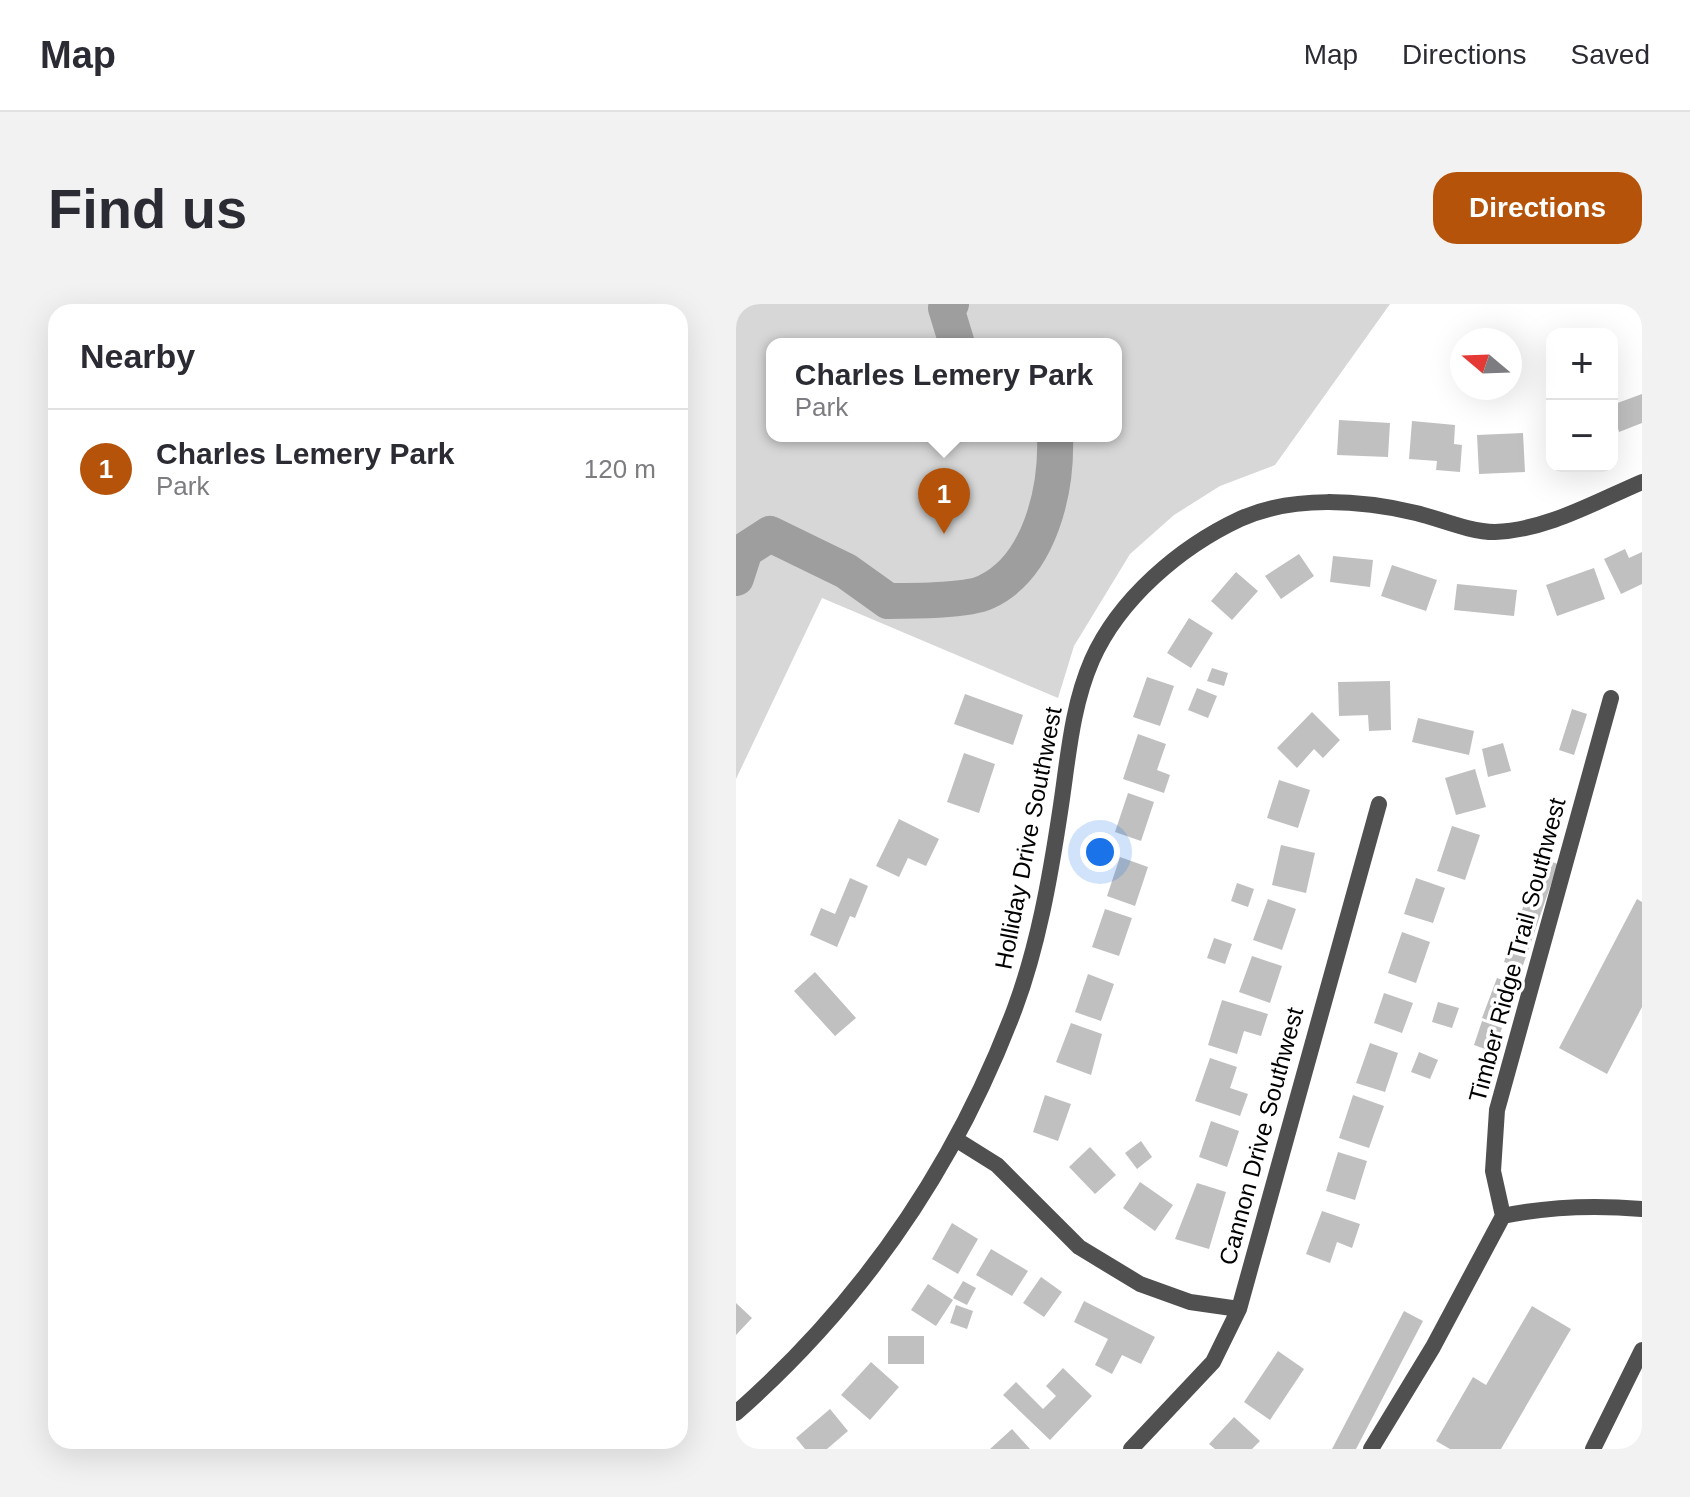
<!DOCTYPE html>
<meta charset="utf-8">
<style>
:root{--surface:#fff;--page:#f2f2f3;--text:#2b2b33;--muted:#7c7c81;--line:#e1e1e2;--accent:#b45309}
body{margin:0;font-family:Arial,sans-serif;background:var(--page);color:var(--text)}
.controls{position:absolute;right:24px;top:24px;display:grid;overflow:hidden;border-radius:16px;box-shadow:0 8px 32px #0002}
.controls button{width:72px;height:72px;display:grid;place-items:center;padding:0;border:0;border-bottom:2px solid var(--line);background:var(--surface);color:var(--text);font:40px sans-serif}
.compass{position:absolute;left:714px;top:24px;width:72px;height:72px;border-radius:50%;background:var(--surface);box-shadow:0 8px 32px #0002;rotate:289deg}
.you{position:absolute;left:364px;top:548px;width:28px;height:28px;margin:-20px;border:6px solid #fff;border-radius:50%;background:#1a73e8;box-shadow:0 0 0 12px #1a73e833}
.badge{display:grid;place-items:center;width:52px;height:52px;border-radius:50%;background:var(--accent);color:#fff;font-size:26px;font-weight:700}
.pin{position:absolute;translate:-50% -66px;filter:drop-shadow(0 2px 4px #0008)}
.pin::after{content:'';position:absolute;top:42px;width:28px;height:24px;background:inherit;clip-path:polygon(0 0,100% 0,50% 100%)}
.popup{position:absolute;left:30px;top:34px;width:356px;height:104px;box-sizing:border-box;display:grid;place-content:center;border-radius:16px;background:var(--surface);filter:drop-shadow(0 2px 6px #0005);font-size:26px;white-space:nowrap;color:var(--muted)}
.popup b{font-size:30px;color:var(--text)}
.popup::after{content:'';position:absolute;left:50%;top:100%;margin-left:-16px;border:16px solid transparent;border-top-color:var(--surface)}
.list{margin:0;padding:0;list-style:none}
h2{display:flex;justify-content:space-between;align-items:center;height:104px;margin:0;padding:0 32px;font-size:34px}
h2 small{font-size:26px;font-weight:400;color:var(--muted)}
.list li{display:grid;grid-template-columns:52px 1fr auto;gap:24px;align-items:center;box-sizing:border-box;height:120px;padding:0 32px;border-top:2px solid var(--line)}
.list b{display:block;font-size:30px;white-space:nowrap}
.list p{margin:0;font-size:26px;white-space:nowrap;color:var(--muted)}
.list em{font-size:26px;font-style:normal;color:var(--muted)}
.map{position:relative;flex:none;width:906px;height:1145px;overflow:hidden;border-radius:24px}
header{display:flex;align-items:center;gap:48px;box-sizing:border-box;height:112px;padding:0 40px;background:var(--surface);border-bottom:2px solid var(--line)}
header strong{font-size:38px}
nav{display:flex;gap:44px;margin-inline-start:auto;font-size:28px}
.intro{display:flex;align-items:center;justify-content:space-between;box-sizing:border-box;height:192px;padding:0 48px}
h1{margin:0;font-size:56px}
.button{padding:20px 36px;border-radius:24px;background:var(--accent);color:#fff;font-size:28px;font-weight:700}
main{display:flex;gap:48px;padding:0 48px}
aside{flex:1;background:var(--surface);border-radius:24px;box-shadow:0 8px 32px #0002}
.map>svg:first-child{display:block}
</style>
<header>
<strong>Map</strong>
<nav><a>Map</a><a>Directions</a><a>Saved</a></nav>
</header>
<div class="intro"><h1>Find us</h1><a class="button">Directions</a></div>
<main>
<aside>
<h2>Nearby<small></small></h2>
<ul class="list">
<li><span class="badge">1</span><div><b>Charles Lemery Park</b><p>Park</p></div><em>120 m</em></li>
</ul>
</aside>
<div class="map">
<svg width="906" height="1145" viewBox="0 0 906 1145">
<rect width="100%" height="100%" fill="#fff"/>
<path fill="#d7d7d7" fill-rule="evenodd" d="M 0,0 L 654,0 L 539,161 L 484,182 L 438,211 L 394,250 L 338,342 L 322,394 L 86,294 L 0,475 ZM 36,40 L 380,40 L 380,132 L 36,132 Z"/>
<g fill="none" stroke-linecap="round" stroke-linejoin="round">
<path stroke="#9e9e9e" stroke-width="36" d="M 215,0 L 210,4 L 221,40
M 0,274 L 9,246 L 34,230 L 110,267 L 152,297 C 174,297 232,297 250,288 C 304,263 321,186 319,132"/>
</g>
<path fill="#c0c0c0" d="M 906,90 L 906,119 L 883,128 L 876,101 Z
M 603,116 L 654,119 L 652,153 L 601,151 Z
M 676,117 L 719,121 L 718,140 L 726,141 L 724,168 L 700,166 L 701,157 L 673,155 Z
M 787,129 L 789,168 L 743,170 L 741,131 Z
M 889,245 L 893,254 L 906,248 L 906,280 L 885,290 L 868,255 Z
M 563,250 L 578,272 L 545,295 L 529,272 Z
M 597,252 L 637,256 L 634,283 L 594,278 Z
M 656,261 L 701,276 L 690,307 L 645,292 Z
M 858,264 L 869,295 L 821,312 L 810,281 Z
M 500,268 L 522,287 L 496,316 L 475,297 Z
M 721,280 L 781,286 L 778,312 L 718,306 Z
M 453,314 L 477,329 L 455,364 L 431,349 Z
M 476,364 L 492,369 L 488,382 L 471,377 Z
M 411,373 L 438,382 L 424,422 L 397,413 Z
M 654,377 L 655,426 L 633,427 L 632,411 L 603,412 L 602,378 Z
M 461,384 L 481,392 L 472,414 L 452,406 Z
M 229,390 L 287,411 L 277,441 L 218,420 Z
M 836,405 L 851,410 L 838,451 L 823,446 Z
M 576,408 L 604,436 L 587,454 L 578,445 L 561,464 L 541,444 Z
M 682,414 L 738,427 L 733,451 L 676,438 Z
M 402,430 L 430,440 L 421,466 L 434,471 L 428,489 L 387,475 Z
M 767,439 L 775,467 L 752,473 L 746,445 Z
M 228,449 L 259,460 L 243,509 L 211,498 Z
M 739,465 L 750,503 L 720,511 L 709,474 Z
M 543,476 L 574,486 L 562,524 L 531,514 Z
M 392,489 L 418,498 L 405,537 L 379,528 Z
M 163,515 L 203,535 L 190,562 L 172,554 L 163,573 L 140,562 Z
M 716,522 L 744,531 L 729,576 L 701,567 Z
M 545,541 L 579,549 L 570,589 L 536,581 Z
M 384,553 L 412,563 L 399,602 L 371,592 Z
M 804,554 L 822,560 L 786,664 L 768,658 Z
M 114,574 L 132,582 L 119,614 L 114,612 L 101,643 L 74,631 L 85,604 L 99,610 Z
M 680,574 L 709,584 L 697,619 L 668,610 Z
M 501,579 L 518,585 L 512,603 L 495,597 Z
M 532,595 L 560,605 L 546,646 L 517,636 Z
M 901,595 L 906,598 L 906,703 L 871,770 L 823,744 Z
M 369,605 L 396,614 L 383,652 L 356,643 Z
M 666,628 L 694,638 L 680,679 L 652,669 Z
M 478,634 L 496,640 L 489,660 L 471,654 Z
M 516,652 L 546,662 L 534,699 L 503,688 Z
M 79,668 L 120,714 L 99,732 L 58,687 Z
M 352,670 L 378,680 L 365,717 L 339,708 Z
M 761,674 L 780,681 L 764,721 L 746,714 Z
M 648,689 L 677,699 L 666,729 L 638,719 Z
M 486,696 L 532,710 L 525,732 L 508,727 L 501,750 L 472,741 Z
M 702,698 L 723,704 L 716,724 L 696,718 Z
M 746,717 L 766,724 L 757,748 L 738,741 Z
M 335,719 L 366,730 L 355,771 L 320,758 Z
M 634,739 L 662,749 L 649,788 L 620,779 Z
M 683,748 L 702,756 L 694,775 L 675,768 Z
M 474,754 L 501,763 L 494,784 L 512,790 L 504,812 L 459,797 Z
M 309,791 L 335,800 L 322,837 L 297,828 Z
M 617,791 L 648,802 L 633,844 L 603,834 Z
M 475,817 L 503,827 L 491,863 L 463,853 Z
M 405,837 L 416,853 L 401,865 L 389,849 Z
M 354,843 L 380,871 L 359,890 L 333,863 Z
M 602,848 L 631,857 L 619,896 L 590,887 Z
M 404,878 L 437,901 L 419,927 L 387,904 Z
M 461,879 L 490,888 L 473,945 L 439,935 Z
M 586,907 L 624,920 L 616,944 L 601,938 L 594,959 L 570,950 Z
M 216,919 L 242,935 L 222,970 L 196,955 Z
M 255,945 L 292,967 L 276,992 L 240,971 Z
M 305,973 L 326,988 L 308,1013 L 287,999 Z
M 227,977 L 240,984 L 231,1001 L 217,994 Z
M 192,980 L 217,996 L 200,1022 L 175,1006 Z
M 348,997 L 419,1033 L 405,1060 L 386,1051 L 376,1070 L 359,1061 L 372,1035 L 338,1018 Z
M 0,999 L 16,1014 L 0,1031 Z
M 220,1001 L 237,1007 L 231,1025 L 214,1019 Z
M 796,1002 L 835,1025 L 765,1145 L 714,1145 L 700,1137 L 737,1073 L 750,1081 Z
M 668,1007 L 687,1017 L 620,1145 L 596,1145 Z
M 152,1032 L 188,1032 L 188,1060 L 152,1060 Z
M 542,1047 L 568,1065 L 534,1116 L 508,1098 Z
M 135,1058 L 163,1083 L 134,1116 L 105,1091 Z
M 327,1064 L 356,1092 L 314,1136 L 267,1091 L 280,1078 L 307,1105 L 320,1092 L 310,1082 Z
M 94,1105 L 112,1127 L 91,1145 L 69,1145 L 60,1134 Z
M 498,1113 L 524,1137 L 516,1145 L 479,1145 L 473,1140 Z
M 276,1125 L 294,1145 L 254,1145 Z"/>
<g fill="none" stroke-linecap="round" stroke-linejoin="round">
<path stroke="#505050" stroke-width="16" d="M 221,836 L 261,861 L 343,943 L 404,980 L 454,998 L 503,1005
M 767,912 L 757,867 L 761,806 L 875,394
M 0,1109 C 126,998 220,861 279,704 C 302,642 314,574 324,508 C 332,457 335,404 356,356 C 383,295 444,243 504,215 C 557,191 625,196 680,209 C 705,215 733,228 759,228 C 811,226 859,198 906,178
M 395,1145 L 477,1058 L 503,1005 L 643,500
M 635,1145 L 697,1043 L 767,912 C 815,902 858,901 906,905
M 857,1145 L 906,1046"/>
</g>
<g text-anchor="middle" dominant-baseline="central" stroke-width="7" stroke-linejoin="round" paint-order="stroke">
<g font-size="24" fill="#000" stroke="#fff">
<text transform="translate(292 534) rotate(-79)">Holliday Drive Southwest</text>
<text transform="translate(781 646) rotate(-75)">Timber Ridge Trail Southwest</text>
<text transform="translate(525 832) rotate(-75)">Cannon Drive Southwest</text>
</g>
</g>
</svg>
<div class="controls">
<button>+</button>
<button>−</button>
</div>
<svg class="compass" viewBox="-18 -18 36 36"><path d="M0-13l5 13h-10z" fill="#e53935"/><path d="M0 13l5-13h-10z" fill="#7c7c81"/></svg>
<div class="you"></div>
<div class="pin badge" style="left:208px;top:230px">1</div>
<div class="popup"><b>Charles Lemery Park</b>Park</div>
</div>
</main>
